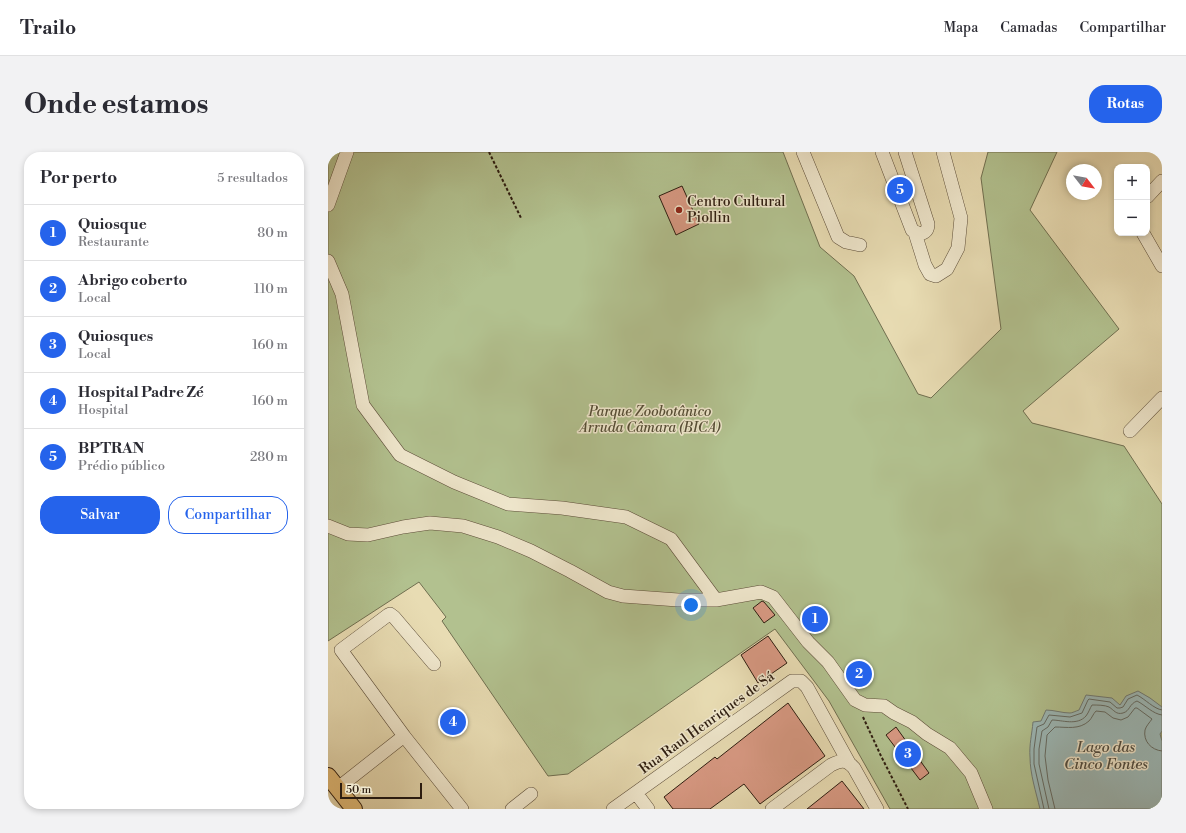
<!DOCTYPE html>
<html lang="pt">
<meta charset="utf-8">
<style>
:root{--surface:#fff;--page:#f2f2f3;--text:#2b2b33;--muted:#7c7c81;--line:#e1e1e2;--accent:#2563eb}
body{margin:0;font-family:"Libre Bodoni",serif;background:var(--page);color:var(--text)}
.controls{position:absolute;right:12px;top:12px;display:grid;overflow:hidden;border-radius:8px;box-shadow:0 2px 6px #0003}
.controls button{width:36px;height:36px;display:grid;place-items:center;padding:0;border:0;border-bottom:1px solid var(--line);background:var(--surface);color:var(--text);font:20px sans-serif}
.compass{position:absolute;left:738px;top:12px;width:36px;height:36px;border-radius:50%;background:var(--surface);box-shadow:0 2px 6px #0003;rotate:121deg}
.scale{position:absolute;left:12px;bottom:10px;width:82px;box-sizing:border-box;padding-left:4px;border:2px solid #2d1d10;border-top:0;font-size:11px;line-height:14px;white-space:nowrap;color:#2d1d10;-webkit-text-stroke:3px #f0e8ce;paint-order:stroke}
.you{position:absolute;left:363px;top:453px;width:14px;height:14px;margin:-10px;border:3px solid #fff;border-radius:50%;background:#1a73e8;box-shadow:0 0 0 6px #1a73e833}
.badge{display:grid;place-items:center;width:26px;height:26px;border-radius:50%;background:var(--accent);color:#fff;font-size:13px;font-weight:700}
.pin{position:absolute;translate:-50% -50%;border:2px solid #fff;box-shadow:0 1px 4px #0006}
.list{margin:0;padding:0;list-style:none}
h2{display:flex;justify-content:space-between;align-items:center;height:52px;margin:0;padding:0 16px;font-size:17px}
h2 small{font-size:13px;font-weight:400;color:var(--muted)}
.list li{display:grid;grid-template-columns:26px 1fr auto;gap:12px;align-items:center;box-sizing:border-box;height:56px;padding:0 16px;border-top:1px solid var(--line)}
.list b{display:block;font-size:15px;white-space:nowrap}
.list p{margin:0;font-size:13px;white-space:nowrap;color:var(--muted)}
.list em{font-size:13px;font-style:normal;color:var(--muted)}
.actions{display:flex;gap:8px;padding:12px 16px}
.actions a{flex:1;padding:9px 0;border:1px solid var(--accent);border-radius:16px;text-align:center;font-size:14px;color:var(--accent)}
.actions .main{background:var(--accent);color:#fff}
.map{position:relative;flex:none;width:834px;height:657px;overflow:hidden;border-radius:16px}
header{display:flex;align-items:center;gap:24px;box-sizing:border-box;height:56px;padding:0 20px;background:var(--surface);border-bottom:1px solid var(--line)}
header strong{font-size:19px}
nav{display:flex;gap:22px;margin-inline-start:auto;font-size:14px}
.intro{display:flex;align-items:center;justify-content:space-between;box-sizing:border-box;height:96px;padding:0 24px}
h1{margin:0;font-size:28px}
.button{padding:10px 18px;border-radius:16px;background:var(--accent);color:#fff;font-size:14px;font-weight:700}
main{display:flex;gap:24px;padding:0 24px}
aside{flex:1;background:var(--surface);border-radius:16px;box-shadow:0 2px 6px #0003}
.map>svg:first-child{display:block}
</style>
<header>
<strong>Trailo</strong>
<nav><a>Mapa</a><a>Camadas</a><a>Compartilhar</a></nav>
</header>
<div class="intro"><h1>Onde estamos</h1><a class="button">Rotas</a></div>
<main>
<aside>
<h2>Por perto<small>5 resultados</small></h2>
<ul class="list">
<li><span class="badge">1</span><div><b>Quiosque</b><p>Restaurante</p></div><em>80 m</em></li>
<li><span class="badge">2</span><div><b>Abrigo coberto</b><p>Local</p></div><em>110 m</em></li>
<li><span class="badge">3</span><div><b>Quiosques</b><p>Local</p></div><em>160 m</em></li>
<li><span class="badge">4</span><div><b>Hospital Padre Zé</b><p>Hospital</p></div><em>160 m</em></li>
<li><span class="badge">5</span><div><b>BPTRAN</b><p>Prédio público</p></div><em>280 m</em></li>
</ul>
<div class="actions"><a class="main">Salvar</a><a>Compartilhar</a></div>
</aside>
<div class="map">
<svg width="834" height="657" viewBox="0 0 834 657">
<rect width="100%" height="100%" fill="#e8dcb3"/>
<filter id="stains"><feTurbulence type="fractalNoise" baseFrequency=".005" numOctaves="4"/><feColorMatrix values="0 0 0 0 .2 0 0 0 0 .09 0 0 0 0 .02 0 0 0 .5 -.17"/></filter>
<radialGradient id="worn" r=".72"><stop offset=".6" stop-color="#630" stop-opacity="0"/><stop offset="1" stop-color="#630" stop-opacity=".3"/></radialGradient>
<path fill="#b2c18f" stroke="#706f50" d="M 0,0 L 455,0 L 492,95 L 526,124 L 590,242 L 603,246 L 673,177 L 653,26 L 660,0 L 729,0 L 702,58 L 791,177 L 695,259 L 704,271 L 796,294 L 834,352 L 834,657 L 562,657 L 501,549 L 447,477 L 240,622 L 220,624 L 114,469 L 118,465 L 91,430 L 0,489 Z"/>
<path fill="#9cb9b8" stroke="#707b75" d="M 810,539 L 822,546 L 834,555 L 834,579 L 832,582 L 834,589 L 834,657 L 712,657 C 708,640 702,622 702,605 C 701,593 704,582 705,570 L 713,569 L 718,558 C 726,558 734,561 742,561 C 744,561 748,559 751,558 L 758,543 L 784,546 L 792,553 L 798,544 Z"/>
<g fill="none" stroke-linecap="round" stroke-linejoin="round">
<path stroke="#646b64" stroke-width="1" d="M 716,657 L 706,612 L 706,597 L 709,575 L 716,572 L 721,563 L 742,565 L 754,561 L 760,548 L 761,547 L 782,550 L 789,556 L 792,556 L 795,555 L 800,547 L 809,543 C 817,547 826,557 834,558
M 721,657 L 711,612 L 711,597 L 714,579 L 720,575 L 724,568 C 734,568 749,574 758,564 C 761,560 762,556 764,553 C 769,553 777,553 781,555 C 786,558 788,563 795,561 C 802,559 801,552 809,549 C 817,553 825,562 834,563
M 727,657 L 720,628 L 717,604 L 719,583 L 727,575 C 739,575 751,578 761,569 C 764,566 765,562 768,559 L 777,560 L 785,566 L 793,568 L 800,565 L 807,556 L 809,556 L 824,567 C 822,570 818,574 817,578 C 815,589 823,598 834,599"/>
</g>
<path fill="#d89983" stroke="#2d1d10" d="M 354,34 L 371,72 L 348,83 L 331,44 Z
M 434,449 L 436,450 L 447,463 L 436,471 L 425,456 Z
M 486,456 L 498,471 L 487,478 L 476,464 Z
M 440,484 L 459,511 L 430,531 L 413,503 Z
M 531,511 L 542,526 L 532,533 L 521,519 Z
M 460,551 L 497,604 L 432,652 L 416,632 L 382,657 L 345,657 L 336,645 L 387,605 L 389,607 Z
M 568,575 L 601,621 L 592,628 L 558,583 Z
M 514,629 L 536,657 L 479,657 Z"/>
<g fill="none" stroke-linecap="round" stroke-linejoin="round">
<defs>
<path id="minor" d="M 475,0 L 510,85 L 518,90 L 532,93
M 554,0 L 584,78 L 591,82 C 597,81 600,79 600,72 L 577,0
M 819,45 L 834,29
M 0,53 L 19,0
M 587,81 L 597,113 L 602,122 L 608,124 L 619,117 L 630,96 L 633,66 L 615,0
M 815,81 L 834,114
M 0,109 L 14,142 L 35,253 L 72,303 L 126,330 L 180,352 L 234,356 L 298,365 L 343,387 L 388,448
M 802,279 L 834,246
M 0,374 L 20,382 L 40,383 L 75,375 L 102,371 L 135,374 L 170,385 L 203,399 L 242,419 L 280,440 L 295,444 L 350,448 L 388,448 L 433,440 L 445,445 L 480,490 L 500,510 L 527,548 L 537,553 L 556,554 L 566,561 L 584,570 L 599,582 L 622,596 L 643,621 L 658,657
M 76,584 L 13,498 L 60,463 L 62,462 L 66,465 L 106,512
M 10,636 L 76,584 L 134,657
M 308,641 L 320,657
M 184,657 L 203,642
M 285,657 L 464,529 L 473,529 L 479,535 L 521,611
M 444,657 L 503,613 C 513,608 518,607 526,616 L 549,657"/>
<path id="major" d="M 0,624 L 26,657"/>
</defs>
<use href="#minor" stroke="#5c4d39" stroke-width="14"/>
<use href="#major" stroke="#2d1d10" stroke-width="18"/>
<path stroke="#2d1d10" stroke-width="2" stroke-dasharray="3 2" stroke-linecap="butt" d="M 161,0 L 193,66
M 535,565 L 553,604 L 580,657"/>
<use href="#minor" stroke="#f0e8ce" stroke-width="13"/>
<use href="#major" stroke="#e4be7a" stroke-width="16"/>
</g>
<circle fill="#8f2418" stroke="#f0e8ce" stroke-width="1.5" cx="351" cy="58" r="4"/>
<g text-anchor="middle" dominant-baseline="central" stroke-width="3" stroke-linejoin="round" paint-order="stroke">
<g font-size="14" fill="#2d1d10" stroke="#f0e8ce" text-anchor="start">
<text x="359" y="50">Centro Cultural<tspan x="359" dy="16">Piollin</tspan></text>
</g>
<g font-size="14" font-style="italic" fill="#554e36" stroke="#f0e8ce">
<text x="322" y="260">Parque Zoobotânico<tspan x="322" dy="16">Arruda Câmara (BICA)</tspan></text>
</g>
<g font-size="14" fill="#2d1d10" stroke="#f0e8ce">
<text transform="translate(379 571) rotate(-36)">Rua Raul Henriques de Sá</text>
</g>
<g font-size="15" font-style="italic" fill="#4e4c42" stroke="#f0e8ce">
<text x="778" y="595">Lago das<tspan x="778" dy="17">Cinco Fontes</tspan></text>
</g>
</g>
<rect width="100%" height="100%" filter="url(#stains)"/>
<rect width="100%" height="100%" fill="url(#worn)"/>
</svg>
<div class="controls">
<button>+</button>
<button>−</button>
</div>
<svg class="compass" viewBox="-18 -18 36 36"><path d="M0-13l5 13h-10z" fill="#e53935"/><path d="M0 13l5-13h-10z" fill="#7c7c81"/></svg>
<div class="scale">50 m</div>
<div class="you"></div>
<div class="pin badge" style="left:487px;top:467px">1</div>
<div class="pin badge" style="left:531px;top:522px">2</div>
<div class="pin badge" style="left:580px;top:602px">3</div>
<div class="pin badge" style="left:125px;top:570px">4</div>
<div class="pin badge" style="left:572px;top:38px">5</div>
</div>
</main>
